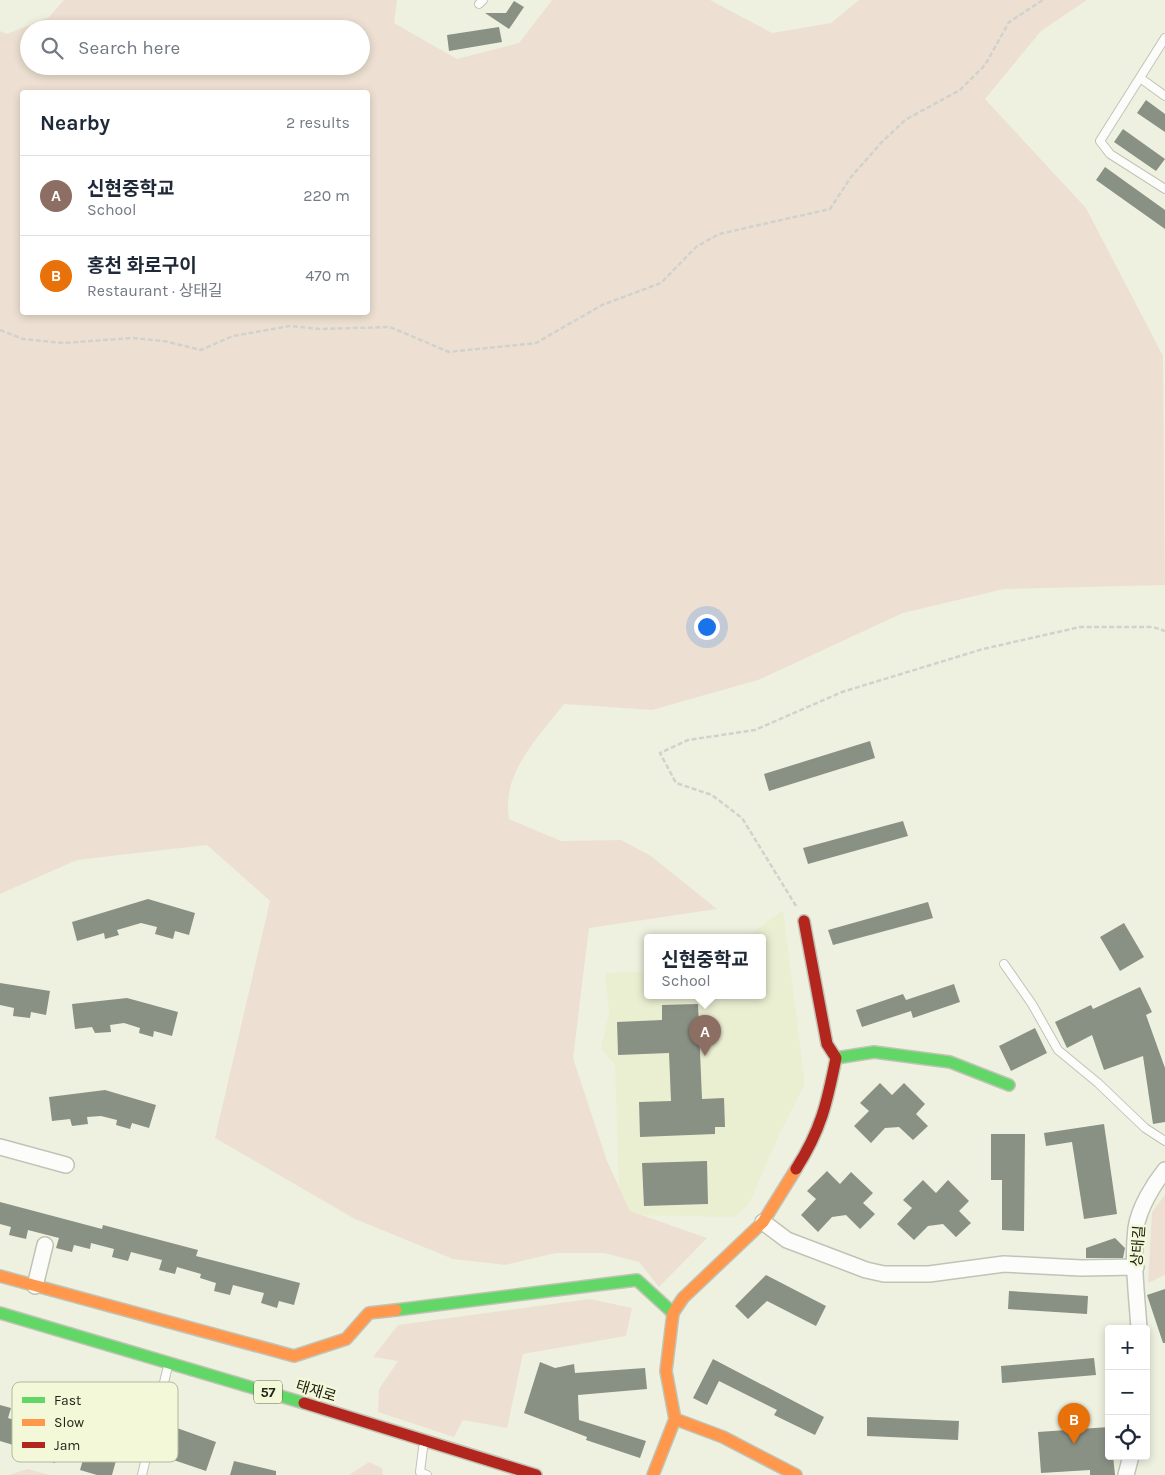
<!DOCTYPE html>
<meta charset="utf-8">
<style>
:root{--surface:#fff;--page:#f6f6f7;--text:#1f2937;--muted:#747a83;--line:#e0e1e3;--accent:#6a6c5e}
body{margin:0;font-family:Karla,"Noto Sans KR",sans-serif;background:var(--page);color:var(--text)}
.controls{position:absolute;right:15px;bottom:15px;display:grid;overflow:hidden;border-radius:5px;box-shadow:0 2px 8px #0003}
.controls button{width:45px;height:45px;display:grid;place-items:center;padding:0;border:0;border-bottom:1px solid var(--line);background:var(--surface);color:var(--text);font:25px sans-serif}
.you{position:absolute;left:706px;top:626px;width:18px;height:18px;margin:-12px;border:4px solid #fff;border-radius:50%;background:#1a73e8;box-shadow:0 0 0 8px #1a73e833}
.badge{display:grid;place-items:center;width:32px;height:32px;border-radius:50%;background:var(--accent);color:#fff;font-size:16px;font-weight:700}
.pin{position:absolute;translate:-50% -41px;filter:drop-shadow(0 1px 2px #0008)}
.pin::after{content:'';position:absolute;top:26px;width:18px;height:15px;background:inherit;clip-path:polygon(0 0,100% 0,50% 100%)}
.popup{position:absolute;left:644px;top:934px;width:122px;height:65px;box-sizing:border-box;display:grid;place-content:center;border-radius:5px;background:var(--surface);filter:drop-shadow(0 1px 4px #0005);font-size:16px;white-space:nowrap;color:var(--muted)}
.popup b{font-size:19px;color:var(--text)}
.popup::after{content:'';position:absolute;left:50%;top:100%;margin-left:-10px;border:10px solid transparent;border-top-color:var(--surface)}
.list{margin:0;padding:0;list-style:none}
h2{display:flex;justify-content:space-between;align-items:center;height:65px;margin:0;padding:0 20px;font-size:21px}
h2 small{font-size:16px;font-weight:400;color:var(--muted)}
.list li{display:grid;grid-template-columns:32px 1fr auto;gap:15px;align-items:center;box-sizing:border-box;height:80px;padding:0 20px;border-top:1px solid var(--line)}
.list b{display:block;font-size:19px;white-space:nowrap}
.list p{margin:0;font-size:16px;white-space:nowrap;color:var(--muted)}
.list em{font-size:16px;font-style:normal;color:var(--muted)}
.icon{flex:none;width:28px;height:28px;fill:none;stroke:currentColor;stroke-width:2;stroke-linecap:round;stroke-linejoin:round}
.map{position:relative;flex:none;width:1165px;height:1475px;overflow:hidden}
.search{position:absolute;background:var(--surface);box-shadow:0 2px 8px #0003;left:20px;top:20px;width:350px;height:55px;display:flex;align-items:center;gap:12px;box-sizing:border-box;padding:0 18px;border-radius:28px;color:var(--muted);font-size:19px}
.panel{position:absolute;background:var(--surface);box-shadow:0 2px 8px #0003;left:20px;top:90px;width:350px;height:225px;border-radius:5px}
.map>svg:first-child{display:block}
</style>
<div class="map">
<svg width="1165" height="1475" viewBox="0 0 1165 1475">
<rect width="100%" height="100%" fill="#eef1df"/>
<path fill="#ebefd2" d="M 783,910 L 805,1084 L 779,1135 L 749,1204 L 734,1217 L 624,1215 L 619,1199 L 615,1065 L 601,1048 L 609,1012 L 605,973 L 647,971 L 648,995 L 762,995 L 762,937 L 747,937 Z"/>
<path fill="#ede0d2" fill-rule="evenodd" d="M 64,0 L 397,0 L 394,23 L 457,59 L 519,43 L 552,0 L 710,0 L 772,33 L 831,23 L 859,0 L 1087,0 L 1041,31 L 985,99 L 1086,208 L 1163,356 L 1165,585 L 1004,589 L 903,613 L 758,680 L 652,710 L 564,704 C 538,738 501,773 509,819 L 561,841 L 621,840 L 651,856 L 717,909 L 589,928 L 573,1058 L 607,1161 L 630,1211 L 707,1238 L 659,1287 L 639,1262 L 604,1253 L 556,1253 L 505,1265 L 453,1259 L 355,1219 L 215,1138 L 270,901 L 207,845 L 77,860 L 0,894 L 0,31 L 7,34 L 49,17 ZM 29,29 L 361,29 L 361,66 L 29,66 ZM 22,92 L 368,92 L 368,312 L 22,312 Z
M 1165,1195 L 1165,1275 L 1148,1283 L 1152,1212 Z
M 590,1299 L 632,1308 L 626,1336 L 523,1354 L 507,1428 L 463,1420 L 454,1437 L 378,1412 L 379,1389 L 398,1361 L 373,1357 L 398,1325 Z
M 369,1462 L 382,1468 L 383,1475 L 349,1475 Z
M 27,1469 L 50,1475 L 9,1475 Z"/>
<path fill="#899084" d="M 514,1 L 524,7 L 509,29 L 485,13 L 506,13 Z
M 499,27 L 502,42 L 449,51 L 447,35 Z
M 1146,100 L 1165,114 L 1165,132 L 1137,113 Z
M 1123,129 L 1165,159 L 1156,171 L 1114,142 Z
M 1105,167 L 1165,210 L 1165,229 L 1096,180 Z
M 870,741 L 875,758 L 769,791 L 764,774 Z
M 903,821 L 908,836 L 808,864 L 803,848 Z
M 148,899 L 195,913 L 189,935 L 175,931 L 173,939 L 155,934 L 157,927 L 141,923 L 117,930 L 119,935 L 105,939 L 104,933 L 77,941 L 72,922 Z
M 928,902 L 933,918 L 833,945 L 828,930 Z
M 1124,923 L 1144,957 L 1120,971 L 1100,937 Z
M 0,983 L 50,991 L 46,1015 L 31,1012 L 30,1018 L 13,1016 L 14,1008 L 0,1005 Z
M 954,984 L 960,1002 L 913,1018 L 911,1011 L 862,1027 L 856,1010 L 903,994 L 906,1000 Z
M 1140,987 L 1152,1012 L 1146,1015 L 1165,1068 L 1165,1122 L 1153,1124 L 1143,1056 L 1104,1070 L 1092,1035 L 1067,1048 L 1055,1022 L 1091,1005 L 1093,1009 Z
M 127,998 L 178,1012 L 172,1036 L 154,1031 L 153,1037 L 139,1033 L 140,1028 L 124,1023 L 110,1025 L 111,1032 L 95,1033 L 92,1027 L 75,1029 L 72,1004 Z
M 698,1004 L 702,1099 L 724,1098 L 725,1127 L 715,1127 L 715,1134 L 640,1137 L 639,1102 L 671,1101 L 669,1053 L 618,1055 L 617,1022 L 662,1020 L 662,1005 Z
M 1035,1028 L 1047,1053 L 1011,1071 L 999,1046 Z
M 880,1083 L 892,1095 L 904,1083 L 925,1104 L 916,1114 L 928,1126 L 913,1140 L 899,1127 L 885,1128 L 871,1143 L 854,1126 L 869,1111 L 860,1103 Z
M 105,1090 L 156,1105 L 149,1128 L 132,1123 L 130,1129 L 116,1125 L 117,1120 L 101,1116 L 87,1117 L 88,1124 L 72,1126 L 70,1119 L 52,1121 L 49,1097 Z
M 1104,1124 L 1117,1214 L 1084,1219 L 1072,1142 L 1046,1146 L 1044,1133 Z
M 991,1134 L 1025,1134 L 1024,1231 L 1002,1230 L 1002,1180 L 991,1180 Z
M 707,1161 L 708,1204 L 644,1206 L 642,1163 Z
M 827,1171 L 840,1184 L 851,1172 L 873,1193 L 863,1203 L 875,1214 L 860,1229 L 846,1215 L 832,1217 L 818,1232 L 801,1215 L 816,1199 L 807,1191 Z
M 923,1180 L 936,1193 L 948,1180 L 969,1201 L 959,1211 L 971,1223 L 956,1237 L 943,1224 L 928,1226 L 914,1240 L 897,1224 L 912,1208 L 903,1200 Z
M 0,1202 L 102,1229 L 103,1225 L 198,1250 L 196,1256 L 300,1283 L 294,1305 L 279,1301 L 277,1308 L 261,1303 L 264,1293 L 233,1285 L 230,1295 L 214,1291 L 216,1283 L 200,1278 L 201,1274 L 177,1267 L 175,1274 L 159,1270 L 162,1260 L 131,1252 L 128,1261 L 112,1257 L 114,1249 L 91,1243 L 90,1249 L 74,1245 L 72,1252 L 56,1248 L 59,1238 L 28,1230 L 26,1239 L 9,1235 L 11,1227 L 0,1224 Z
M 1115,1238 L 1125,1248 L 1123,1258 L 1086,1258 L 1086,1248 Z
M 766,1275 L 826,1306 L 816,1326 L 767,1301 L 748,1319 L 735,1306 Z
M 1165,1289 L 1165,1343 L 1163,1343 L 1147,1295 Z
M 1009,1291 L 1088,1296 L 1087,1314 L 1008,1309 Z
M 1094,1358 L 1096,1375 L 1002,1383 L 1001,1366 Z
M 713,1359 L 824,1417 L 815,1435 L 774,1415 L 777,1410 L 719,1381 L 707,1405 L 693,1398 Z
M 540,1362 L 555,1368 L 574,1364 L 575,1373 L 645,1368 L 647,1389 L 578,1395 L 579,1420 L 646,1441 L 640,1458 L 586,1440 L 587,1437 L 524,1413 Z
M 0,1405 L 11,1408 L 8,1418 L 37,1427 L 39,1422 L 65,1431 L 55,1463 L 28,1454 L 30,1450 L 0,1441 Z
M 867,1417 L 959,1421 L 958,1440 L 867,1436 Z
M 76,1419 L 124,1432 L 112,1475 L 97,1475 L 80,1470 L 88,1443 L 70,1438 Z
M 163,1423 L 216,1442 L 206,1471 L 153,1453 Z
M 1109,1427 L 1109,1456 L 1113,1456 L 1115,1475 L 1090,1475 L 1090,1470 L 1041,1473 L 1038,1432 Z
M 234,1461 L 276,1471 L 276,1475 L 230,1475 Z"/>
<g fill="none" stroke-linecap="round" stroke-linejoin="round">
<defs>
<path id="lane" d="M 479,4 L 483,0
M 1165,38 L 1100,141 L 1110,154 L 1165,189
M 1140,78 L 1165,96
M 1004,964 L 1032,1004 L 1058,1050 L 1098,1083 L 1145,1128 L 1165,1141
M 423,1448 L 420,1472 L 427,1475
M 142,1475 L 167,1370"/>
<path id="street" d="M 0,1147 L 66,1165
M 763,1222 L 787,1240 L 866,1270 L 884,1274 L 929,1274 L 1004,1264 L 1081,1268 L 1136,1267
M 35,1286 L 45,1245
M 1139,1329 C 1137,1296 1132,1261 1136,1228 C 1139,1208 1153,1185 1165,1170
M 1126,1475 L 1131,1456"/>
<path id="fast" d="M 836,1058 L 874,1052 L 950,1062 L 1009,1085
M 396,1310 L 637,1280 L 673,1313
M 0,1313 L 304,1403"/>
<path id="slow" d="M 0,1276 L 294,1356 L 346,1339 L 369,1313 L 396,1310
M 675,1419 L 723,1437 L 796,1475
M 653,1475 L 675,1419 L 666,1371 L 673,1313 L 683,1298 L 763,1222 L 796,1169"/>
<path id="jam" d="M 796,1169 C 821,1130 827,1103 836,1058 L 827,1044 L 804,921
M 304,1403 L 536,1475"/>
</defs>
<use href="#lane" stroke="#c1c3b6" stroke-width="10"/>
<use href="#street" stroke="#c1c3b6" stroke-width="18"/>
<use href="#fast" stroke="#c1c3b6" stroke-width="14"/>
<use href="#slow" stroke="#c1c3b6" stroke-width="14"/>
<use href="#jam" stroke="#c1c3b6" stroke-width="14"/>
<path stroke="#d1d2cd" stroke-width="2.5" stroke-dasharray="5 2.5" stroke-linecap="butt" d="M 0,330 L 23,339 L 63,343 L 132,338 L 164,341 L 201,350 L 233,336 L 290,326 L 320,329 L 390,327 L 449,352 L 536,343 L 602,305 L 661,283 L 696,247 L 719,234 L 830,209 L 851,177 L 881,143 L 905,120 L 960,90 L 985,65 L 1009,22 L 1043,0
M 796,906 L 742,818 L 712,795 L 676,783 L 660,753 L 688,740 L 755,730 L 842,692 L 983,649 L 1080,627 L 1153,627 L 1165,631"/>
<use href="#lane" stroke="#fcfdfa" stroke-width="8"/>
<use href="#street" stroke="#fcfdfa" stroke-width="15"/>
<use href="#fast" stroke="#63d668" stroke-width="11"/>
<use href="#slow" stroke="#ff974d" stroke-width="11"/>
<use href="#jam" stroke="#b3261e" stroke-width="11"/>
</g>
<g text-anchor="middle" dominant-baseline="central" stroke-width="5" stroke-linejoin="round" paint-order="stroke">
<rect fill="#f3f8d8" stroke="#616452" stroke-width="1" x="254" y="1380.5" width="28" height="23" rx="4"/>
<g font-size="14" font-weight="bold" fill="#232419">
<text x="268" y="1392">57</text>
</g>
<g font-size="15" fill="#232419" stroke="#f3f8d8">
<text transform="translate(1138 1246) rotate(-86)">상태길</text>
<text transform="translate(316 1391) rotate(17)">태재로</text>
</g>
</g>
<rect x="12" y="1382" width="166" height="80" rx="8" fill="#f3f8d8" stroke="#b5b89f" stroke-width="1"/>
<rect x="22" y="1397" width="23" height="6" fill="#63d668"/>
<rect x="22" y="1419" width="23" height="7" fill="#ff974d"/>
<rect x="22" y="1442" width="23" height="6" fill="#b3261e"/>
<g font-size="14" fill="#232419">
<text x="54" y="1405">Fast</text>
<text x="54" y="1427">Slow</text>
<text x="54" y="1450">Jam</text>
</g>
</svg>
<div class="controls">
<button>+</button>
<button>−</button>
<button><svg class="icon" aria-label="locate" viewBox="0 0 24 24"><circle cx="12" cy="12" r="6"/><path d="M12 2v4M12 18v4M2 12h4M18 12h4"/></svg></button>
</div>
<div class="you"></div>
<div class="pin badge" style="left:705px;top:1056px;background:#8d6e63">A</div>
<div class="popup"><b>신현중학교</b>School</div>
<div class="pin badge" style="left:1074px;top:1444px;background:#e8710a">B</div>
<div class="search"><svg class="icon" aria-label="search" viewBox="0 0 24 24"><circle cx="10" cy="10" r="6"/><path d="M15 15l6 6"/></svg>Search here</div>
<section class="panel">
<h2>Nearby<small>2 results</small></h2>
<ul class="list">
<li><span class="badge" style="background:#8d6e63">A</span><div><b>신현중학교</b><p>School</p></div><em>220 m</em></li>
<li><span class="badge" style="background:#e8710a">B</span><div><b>홍천 화로구이</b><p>Restaurant · 상태길</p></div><em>470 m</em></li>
</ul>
</section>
</div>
